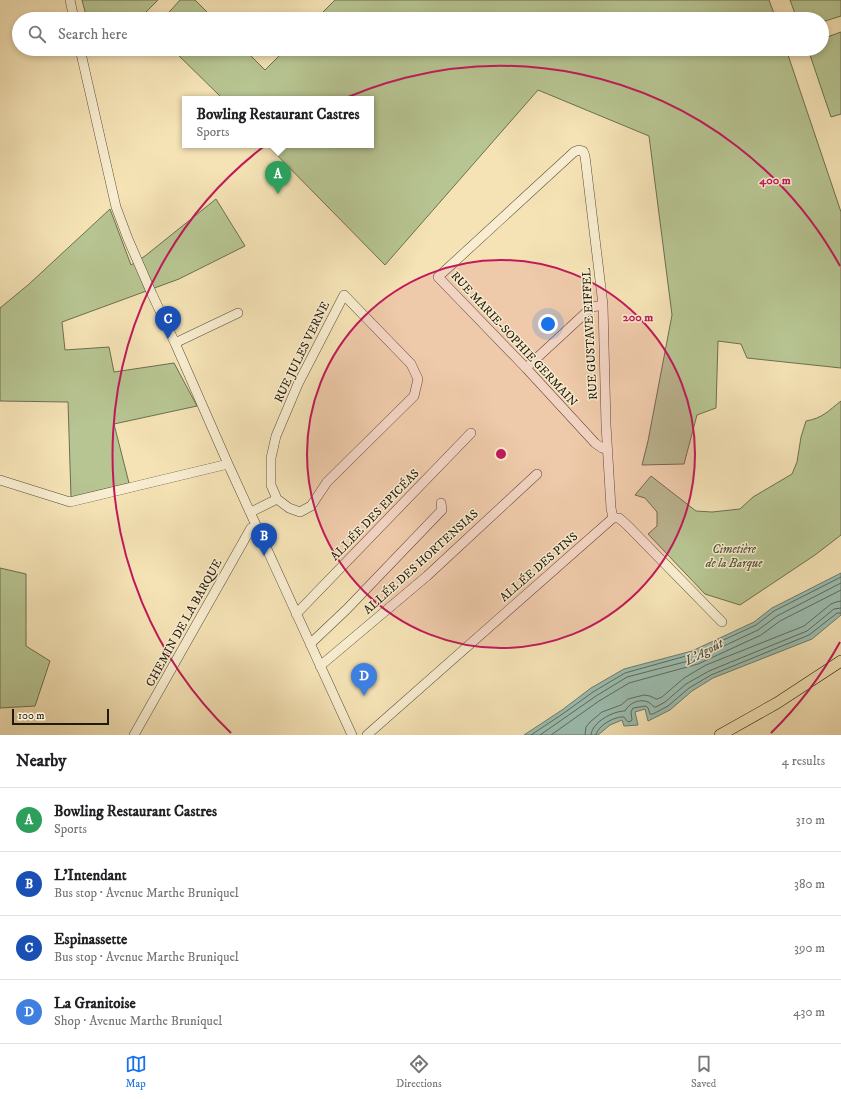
<!DOCTYPE html>
<meta charset="utf-8">
<style>
:root{--surface:#fff;--page:#f2f2f2;--text:#202124;--muted:#757577;--line:#e0e0e0;--accent:#1a73e8}
body{margin:0;font-family:"IM FELL DW Pica",serif;background:var(--page);color:var(--text)}
.scale{position:absolute;left:12px;bottom:10px;width:97px;box-sizing:border-box;padding-left:4px;border:2px solid #22190d;border-top:0;font-size:11px;line-height:14px;white-space:nowrap;color:#22190d;-webkit-text-stroke:3px #f8edd0;paint-order:stroke}
.you{position:absolute;left:548px;top:324px;width:14px;height:14px;margin:-10px;border:3px solid #fff;border-radius:50%;background:#1a73e8;box-shadow:0 0 0 6px #1a73e833}
.badge{display:grid;place-items:center;width:26px;height:26px;border-radius:50%;background:var(--accent);color:#fff;font-size:13px;font-weight:700}
.pin{position:absolute;translate:-50% -33px;filter:drop-shadow(0 1px 2px #0008)}
.pin::after{content:'';position:absolute;top:21px;width:14px;height:12px;background:inherit;clip-path:polygon(0 0,100% 0,50% 100%)}
.popup{position:absolute;left:182px;top:96px;width:192px;height:52px;box-sizing:border-box;display:grid;place-content:center;border-radius:0px;background:var(--surface);filter:drop-shadow(0 1px 3px #0005);font-size:13px;white-space:nowrap;color:var(--muted)}
.popup b{font-size:15px;color:var(--text)}
.popup::after{content:'';position:absolute;left:50%;top:100%;margin-left:-8px;border:8px solid transparent;border-top-color:var(--surface)}
.list{margin:0;padding:0;list-style:none}
h2{display:flex;justify-content:space-between;align-items:center;height:52px;margin:0;padding:0 16px;font-size:17px}
h2 small{font-size:13px;font-weight:400;color:var(--muted)}
.list li{display:grid;grid-template-columns:26px 1fr auto;gap:12px;align-items:center;box-sizing:border-box;height:64px;padding:0 16px;border-top:1px solid var(--line)}
.list b{display:block;font-size:15px;white-space:nowrap}
.list p{margin:0;font-size:13px;white-space:nowrap;color:var(--muted)}
.list em{font-size:13px;font-style:normal;color:var(--muted)}
.icon{flex:none;width:22px;height:22px;fill:none;stroke:currentColor;stroke-width:2;stroke-linecap:round;stroke-linejoin:round}
.map{position:relative;flex:none;width:841px;height:735px;overflow:hidden}
.search{position:absolute;background:var(--surface);box-shadow:0 2px 6px #0003;left:12px;right:12px;top:12px;height:44px;display:flex;align-items:center;gap:10px;box-sizing:border-box;padding:0 14px;border-radius:22px;color:var(--muted);font-size:15px}
.sheet{height:308px;background:var(--surface)}
nav{display:flex;justify-content:space-around;align-items:center;box-sizing:border-box;height:56px;border-top:1px solid var(--line);background:var(--surface);font-size:11px;color:var(--muted)}
nav a{display:grid;justify-items:center;gap:2px}
nav .on{color:var(--accent)}
.map>svg:first-child{display:block}
</style>
<div class="map">
<svg width="841" height="735" viewBox="0 0 841 735">
<rect width="100%" height="100%" fill="#f5e3b6"/>
<filter id="stains"><feTurbulence type="fractalNoise" baseFrequency=".005" numOctaves="4"/><feColorMatrix values="0 0 0 0 .2 0 0 0 0 .09 0 0 0 0 .02 0 0 0 .5 -.17"/></filter>
<radialGradient id="worn" r=".72"><stop offset=".6" stop-color="#630" stop-opacity="0"/><stop offset="1" stop-color="#630" stop-opacity=".3"/></radialGradient>
<path fill="#b7c592" stroke="#6c6f50" d="M 82,0 L 158,0 L 139,19 L 87,19 Z
M 180,0 L 195,0 L 214,19 L 163,19 Z
M 335,0 L 769,0 L 776,19 L 316,19 Z
M 790,0 L 841,0 L 841,16 L 822,22 L 822,19 L 797,19 Z
M 841,32 L 841,114 L 831,117 L 808,49 L 822,49 L 822,39 Z
M 172,49 L 244,49 L 265,70 L 286,49 L 786,49 L 841,212 L 841,368 L 747,358 L 741,344 L 718,341 L 716,408 L 697,415 L 684,464 L 642,465 L 648,441 L 672,315 L 649,136 L 538,90 L 385,265 L 267,145 L 371,145 L 371,99 L 223,99 Z
M 216,199 L 245,246 L 179,279 L 62,322 L 65,350 L 109,347 L 114,372 L 174,363 L 197,406 L 114,424 L 129,483 L 71,497 L 68,402 L 0,401 L 0,308 L 28,285 L 110,209 L 131,265 L 145,256 Z
M 841,401 L 841,535 L 815,555 L 740,605 L 705,594 L 648,534 L 657,526 L 657,512 L 645,498 L 635,495 L 651,476 L 696,511 L 712,512 L 740,509 L 753,497 L 792,474 L 797,462 L 801,437 L 806,421 C 823,418 828,411 841,401 Z
M 0,568 L 26,574 L 26,646 L 50,661 L 35,706 L 0,708 Z"/>
<path fill="#9cbeb1" stroke="#6b7c6f" d="M 841,573 L 841,615 L 812,639 L 713,678 L 692,691 L 670,710 L 648,721 L 645,709 L 635,712 L 638,725 L 624,726 L 622,720 L 610,725 L 598,735 L 524,735 L 562,710 L 591,688 L 624,669 L 692,651 L 754,622 L 772,608 Z"/>
<g fill="none" stroke-linecap="round" stroke-linejoin="round">
<path stroke="#5f6c5f" stroke-width="1" d="M 531,735 L 564,713 L 593,692 L 625,673 L 693,654 L 756,625 L 774,611 L 841,577
M 540,735 L 596,696 L 627,677 L 696,659 L 758,630 L 777,616 L 841,583
M 551,735 L 599,701 L 629,683 L 698,664 L 761,635 L 780,621 L 841,590
M 585,735 L 586,727 L 590,722 L 602,712 L 621,705 L 628,699 L 644,695 L 650,696 L 656,699 L 657,699 L 662,697 L 684,678 L 706,665 L 804,626 L 831,604 L 836,602 L 841,601
M 591,735 C 592,722 613,711 625,711 C 630,701 646,696 654,707 L 656,707 L 665,702 L 686,684 L 709,671 L 807,631 L 834,609 L 841,608
M 596,735 C 597,726 615,716 624,717 L 628,722 L 631,721 L 632,720 L 631,712 L 633,708 L 646,706 L 648,708 L 650,714 L 653,714 L 668,706 L 689,688 L 711,675 L 809,635 L 837,613 L 841,613"/>
<defs>
<path id="minor" d="M 70,0 L 74,19
M 80,49 L 116,207 L 128,239 L 152,294 L 175,343 L 228,464 L 352,735
M 344,295 L 411,364 L 418,379 L 414,396 L 327,482 L 311,506 L 300,512 L 289,508 L 277,499 L 271,485 L 271,458 L 276,436 L 298,384 Z
M 175,343 L 238,313
M 526,368 L 592,307 L 603,305
M 607,449 L 602,448 L 595,443 L 526,368 L 438,277 L 574,152 L 579,150 L 583,151 L 585,156 L 603,305 L 606,425 L 611,508 L 613,518
M 0,480 L 70,502 L 228,464
M 251,512 L 277,499
M 296,614 L 471,433
M 310,644 L 347,609 L 442,510 L 441,503
M 320,666 L 427,576 L 537,474
M 134,735 L 251,528 L 257,526
M 367,735 L 613,518 L 619,518 L 627,525 L 722,622"/>
<path id="major" d="M 720,735 L 777,703 L 841,661"/>
</defs>
<use href="#minor" stroke="#574c37" stroke-width="10"/>
<use href="#major" stroke="#22190d" stroke-width="12"/>
<use href="#minor" stroke="#f8edd0" stroke-width="9"/>
<use href="#major" stroke="#f5e3b6" stroke-width="11"/>
</g>
<circle cx="501" cy="454" r="194" fill="#c2185b" fill-opacity=".12"/>
<g fill="none" stroke="#c2185b" stroke-width="2">
<circle cx="501" cy="454" r="194"/>
<path d="M840 642A388 388 0 0 1 771 733M231 733A388 388 0 1 1 840 266"/>
</g>
<g text-anchor="middle" dominant-baseline="central" stroke-width="3" stroke-linejoin="round" paint-order="stroke">
<g font-size="12" fill="#22190d" stroke="#f8edd0">
<text transform="translate(590 334) rotate(-93)">RUE GUSTAVE EIFFEL</text>
<text transform="translate(514 339) rotate(47)">RUE MARIE-SOPHIE GERMAIN</text>
<text transform="translate(302 352) rotate(-64)">RUE JULES VERNE</text>
<text transform="translate(375 515) rotate(-46)">ALLÉE DES EPICÉAS</text>
<text transform="translate(421 562) rotate(-42)">ALLÉE DES HORTENSIAS</text>
<text transform="translate(539 567) rotate(-41)">ALLÉE DES PINS</text>
<text transform="translate(184 623) rotate(-61)">CHEMIN DE LA BARQUE</text>
</g>
<g font-size="12" font-style="italic" fill="#56553c" stroke="#f8edd0">
<text x="734" y="549">Cimetière<tspan x="734" dy="14">de la Barque</tspan></text>
</g>
<g font-size="13" font-style="italic" fill="#4d5346" stroke="#f8edd0">
<text transform="translate(704 652) rotate(-28)">L'Agoût</text>
</g>
</g>
<circle cx="501" cy="454" r="6" fill="#c2185b" stroke="#f8edd0" stroke-width="2"/>
<g font-size="12" text-anchor="middle" font-weight="bold" fill="#c2185b" stroke="#f8edd0" stroke-width="3" stroke-linejoin="round" paint-order="stroke">
<text x="775" y="184">400 m</text>
<text x="638" y="321">200 m</text>
</g>
<rect width="100%" height="100%" filter="url(#stains)"/>
<rect width="100%" height="100%" fill="url(#worn)"/>
</svg>
<div class="scale">100 m</div>
<div class="you"></div>
<div class="pin badge" style="left:278px;top:194px;background:#2e9e5b">A</div>
<div class="popup"><b>Bowling Restaurant Castres</b>Sports</div>
<div class="pin badge" style="left:264px;top:556px;background:#1a4fb4">B</div>
<div class="pin badge" style="left:168px;top:339px;background:#1a4fb4">C</div>
<div class="pin badge" style="left:364px;top:696px;background:#3f7fe0">D</div>
<div class="search"><svg class="icon" aria-label="search" viewBox="0 0 24 24"><circle cx="10" cy="10" r="6"/><path d="M15 15l6 6"/></svg>Search here</div>
</div>
<section class="sheet">
<h2>Nearby<small>4 results</small></h2>
<ul class="list">
<li><span class="badge" style="background:#2e9e5b">A</span><div><b>Bowling Restaurant Castres</b><p>Sports</p></div><em>310 m</em></li>
<li><span class="badge" style="background:#1a4fb4">B</span><div><b>L'Intendant</b><p>Bus stop · Avenue Marthe Bruniquel</p></div><em>380 m</em></li>
<li><span class="badge" style="background:#1a4fb4">C</span><div><b>Espinassette</b><p>Bus stop · Avenue Marthe Bruniquel</p></div><em>390 m</em></li>
<li><span class="badge" style="background:#3f7fe0">D</span><div><b>La Granitoise</b><p>Shop · Avenue Marthe Bruniquel</p></div><em>430 m</em></li>
</ul>
</section>
<nav>
<a class="on"><svg class="icon" aria-label="map" viewBox="0 0 24 24"><path d="M3 6l6-2 6 2 6-2v14l-6 2-6-2-6 2zM9 4v14M15 6v14"/></svg>Map</a>
<a><svg class="icon" aria-label="directions" viewBox="0 0 24 24"><path d="M12 3l9 9-9 9-9-9zM9 14v-3h6M13 9l2 2-2 2"/></svg>Directions</a>
<a><svg class="icon" aria-label="saved" viewBox="0 0 24 24"><path d="M7 4h10v16l-5-4-5 4z"/></svg>Saved</a>
</nav>
